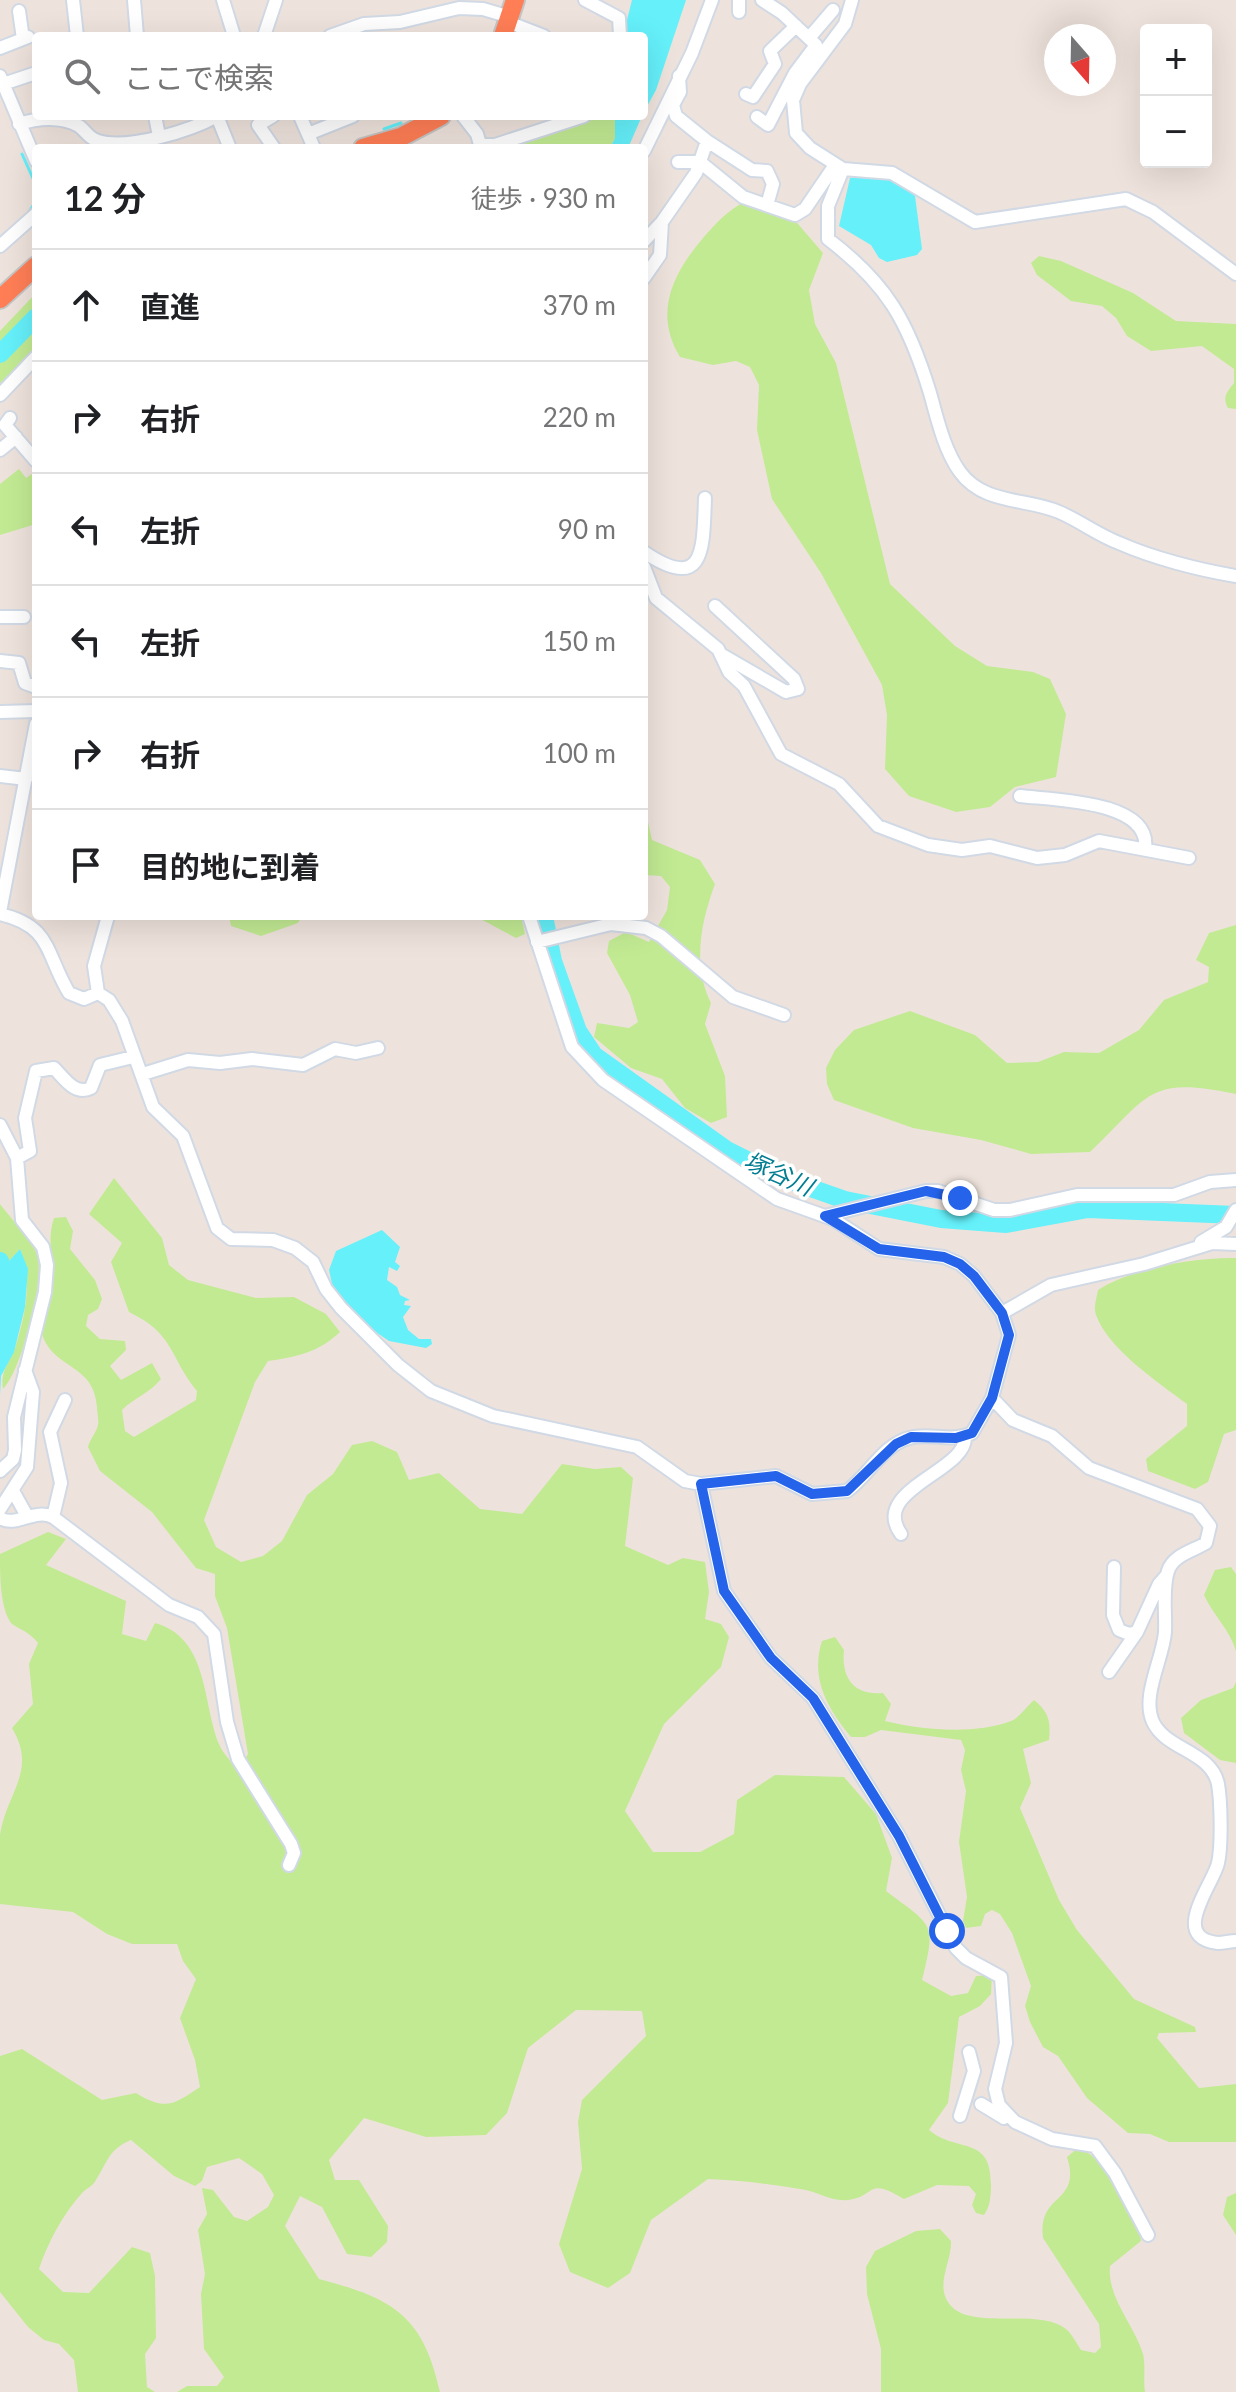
<!DOCTYPE html>
<html lang="ja">
<meta charset="utf-8">
<style>
:root{--surface:#fff;--page:#f2f2f2;--text:#202124;--muted:#757577;--line:#e0e0e0}
body{margin:0;font-family:Lato,"Noto Sans JP",sans-serif;background:var(--page);color:var(--text)}
.controls{position:absolute;right:24px;top:24px;display:grid;overflow:hidden;border-radius:8px;box-shadow:0 8px 32px #0002}
.controls button{width:72px;height:72px;display:grid;place-items:center;padding:0;border:0;border-bottom:2px solid var(--line);background:var(--surface);color:var(--text);font:40px sans-serif}
.compass{position:absolute;left:1044px;top:24px;width:72px;height:72px;border-radius:50%;background:var(--surface);box-shadow:0 8px 32px #0002;rotate:160deg}
.stop{position:absolute;width:24px;height:24px;margin:-18px;border:6px solid #2563eb;border-radius:50%;background:#fff}
.stop.end{background:#2563eb;border-color:#fff;box-shadow:0 2px 8px #0008}
.list{margin:0;padding:0;list-style:none}
h2{display:flex;justify-content:space-between;align-items:center;height:104px;margin:0;padding:0 32px;font-size:34px}
h2 small{font-size:26px;font-weight:400;color:var(--muted)}
.list li{display:grid;grid-template-columns:52px 1fr auto;gap:24px;align-items:center;box-sizing:border-box;height:112px;padding:0 32px;border-top:2px solid var(--line)}
.list b{display:block;font-size:30px;white-space:nowrap}
.list em{font-size:26px;font-style:normal;color:var(--muted)}
.icon{flex:none;width:44px;height:44px;fill:none;stroke:currentColor;stroke-width:2;stroke-linecap:round;stroke-linejoin:round}
.map{position:relative;flex:none;width:1236px;height:2392px;overflow:hidden}
.search{position:absolute;background:var(--surface);box-shadow:0 8px 32px #0002;left:32px;top:32px;width:616px;height:88px;display:flex;align-items:center;gap:20px;box-sizing:border-box;padding:0 28px;border-radius:8px;color:var(--muted);font-size:30px}
.panel{position:absolute;background:var(--surface);box-shadow:0 8px 32px #0002;left:32px;top:144px;width:616px;height:776px;border-radius:8px}
.map>svg:first-child{display:block}
</style>
<div class="map">
<svg width="1236" height="2392" viewBox="0 0 1236 2392">
<rect width="100%" height="100%" fill="#eee3dc"/>
<path fill="#c2ea93" d="M 592,116 L 615,116 L 615,138 L 610,148 L 499,148 Z
M 746,201 L 792,217 L 823,253 L 809,290 L 815,324 L 836,363 L 890,584 L 955,646 L 987,666 L 1033,672 L 1050,679 L 1066,714 L 1056,777 L 1015,787 L 990,807 L 956,812 L 909,796 L 885,769 L 887,715 L 882,685 L 821,573 L 772,499 L 757,430 L 759,385 L 750,367 L 736,361 L 713,365 L 680,357 C 653,313 673,273 703,238 C 716,223 728,210 746,201 Z
M 1039,256 L 1061,261 L 1133,293 L 1176,321 L 1236,324 L 1236,409 L 1228,408 C 1222,397 1227,392 1234,383 L 1234,369 L 1202,346 L 1151,351 L 1127,336 L 1116,318 L 1102,306 L 1071,301 L 1037,275 L 1031,263 Z
M 36,293 L 36,348 L 0,386 L 0,331 Z
M 19,469 L 26,478 L 36,471 L 36,524 L 0,535 L 0,484 Z
M 644,804 L 652,840 L 700,860 L 715,884 C 701,922 692,965 711,1003 L 705,1024 L 725,1076 L 727,1117 L 711,1123 L 685,1108 L 662,1079 L 631,1068 L 594,1037 L 597,1023 L 629,1028 L 638,1022 L 630,995 L 607,953 L 609,941 L 626,932 L 649,942 L 667,910 L 670,887 L 661,876 L 644,875 Z
M 229,916 L 302,916 L 298,923 L 261,936 L 231,926 Z
M 475,916 L 521,916 L 525,934 L 516,938 Z
M 1236,925 L 1236,1094 C 1147,1075 1149,1096 1090,1152 L 1031,1154 L 981,1140 L 913,1128 L 834,1100 L 827,1084 L 826,1068 L 835,1050 L 854,1030 L 910,1011 L 975,1035 L 1007,1063 L 1038,1062 L 1064,1052 L 1099,1053 L 1139,1030 L 1164,1000 L 1208,982 L 1209,967 L 1196,960 L 1209,933 Z
M 114,1178 L 162,1238 L 169,1265 L 188,1280 L 256,1298 L 294,1297 L 326,1314 L 340,1332 C 319,1352 297,1357 268,1361 L 255,1382 L 204,1520 L 216,1547 L 241,1562 L 263,1556 L 282,1541 L 307,1495 L 333,1474 L 352,1445 L 372,1441 L 397,1452 L 409,1480 L 439,1473 L 480,1509 L 522,1514 L 562,1464 L 595,1469 L 621,1467 L 633,1478 L 625,1546 L 668,1565 L 683,1558 L 705,1562 L 709,1592 L 705,1619 L 721,1624 L 729,1637 L 721,1667 L 664,1724 L 625,1811 L 653,1852 L 700,1852 L 734,1834 L 737,1800 L 775,1775 L 844,1777 L 876,1814 L 892,1858 L 886,1891 C 932,1926 937,1921 922,1980 L 951,1996 L 968,1993 L 976,1976 L 992,1975 L 991,1994 L 980,2006 L 959,2017 L 948,2103 L 929,2130 C 958,2154 991,2134 991,2185 C 991,2196 990,2207 984,2215 L 976,2213 L 972,2205 L 976,2194 L 969,2186 L 937,2185 L 904,2199 C 865,2176 877,2197 848,2200 C 831,2202 817,2191 800,2189 C 770,2184 739,2180 708,2179 L 651,2220 L 630,2273 L 608,2288 L 570,2272 L 559,2244 L 582,2169 L 578,2122 L 582,2100 L 646,2036 L 642,2011 L 576,2010 L 528,2048 L 507,2113 L 486,2135 L 426,2137 L 364,2118 L 329,2160 L 335,2180 L 359,2180 L 388,2226 L 387,2242 L 371,2257 L 347,2254 L 322,2207 L 300,2196 L 285,2226 L 319,2279 C 391,2298 423,2314 440,2392 L 177,2392 L 187,2386 L 217,2386 L 224,2377 L 204,2349 L 201,2294 L 205,2274 L 198,2230 L 207,2214 L 202,2188 L 213,2190 L 234,2217 L 247,2221 L 268,2207 L 274,2195 L 262,2174 L 239,2158 L 207,2167 L 202,2181 L 195,2186 L 174,2176 L 131,2140 C 109,2149 108,2161 96,2180 C 93,2186 87,2188 82,2193 C 63,2214 48,2242 39,2269 L 63,2292 L 89,2293 L 132,2247 L 150,2253 L 155,2276 L 156,2338 L 145,2354 L 147,2387 L 155,2392 L 78,2392 L 74,2360 L 59,2344 L 44,2340 L 28,2327 L 0,2292 L 0,2056 L 22,2049 L 102,2100 L 136,2093 C 166,2111 173,2105 200,2087 L 195,2060 L 180,2018 L 196,1979 L 183,1961 L 177,1944 L 132,1944 L 107,1934 L 73,1912 L 0,1904 C 0,1882 0,1857 0,1835 C 6,1793 38,1771 12,1728 L 33,1704 L 29,1664 L 38,1643 C 29,1632 23,1631 12,1624 C 0,1610 0,1575 0,1554 L 48,1532 L 66,1539 L 46,1565 L 126,1601 L 122,1634 L 146,1641 L 155,1623 C 209,1638 202,1702 219,1744 C 223,1754 232,1762 238,1770 L 248,1754 L 227,1628 L 215,1596 L 215,1574 L 196,1568 L 152,1512 L 100,1471 L 88,1447 C 90,1439 96,1433 98,1425 C 99,1420 97,1412 97,1407 C 94,1364 56,1370 43,1337 C 36,1320 46,1307 51,1290 C 57,1264 45,1244 54,1218 L 66,1217 L 73,1231 L 70,1249 L 95,1280 L 102,1299 L 98,1309 L 88,1315 L 86,1326 L 100,1339 L 125,1341 L 126,1350 L 110,1366 L 121,1380 L 152,1363 L 161,1379 C 150,1393 135,1397 122,1410 L 125,1431 L 134,1437 L 196,1400 L 197,1391 C 169,1357 175,1334 129,1312 L 111,1262 L 122,1243 L 89,1214 Z
M 0,1204 C 11,1219 30,1237 37,1254 C 46,1278 21,1372 3,1389 C 0,1370 9,1365 15,1348 C 25,1316 33,1281 20,1249 L 0,1271 Z
M 1236,1258 L 1236,1430 L 1224,1434 L 1208,1482 L 1195,1489 L 1148,1471 L 1146,1459 L 1187,1426 L 1187,1404 C 1159,1383 1108,1349 1096,1315 C 1093,1307 1097,1297 1098,1290 C 1132,1268 1196,1257 1236,1258 Z
M 1231,1567 L 1236,1574 L 1236,1651 C 1230,1630 1213,1615 1204,1595 L 1215,1570 Z
M 835,1637 L 844,1650 C 841,1678 854,1696 883,1693 L 891,1704 L 885,1721 C 922,1730 974,1735 1011,1721 C 1019,1718 1027,1706 1034,1700 C 1049,1712 1051,1722 1049,1740 L 1023,1749 L 1031,1783 L 1020,1808 L 1059,1900 L 1077,1930 L 1134,1999 L 1195,2027 L 1196,2032 L 1159,2033 L 1157,2038 L 1199,2088 L 1236,2084 L 1236,2142 L 1169,2142 L 1150,2134 L 1128,2133 L 1087,2098 L 1058,2056 L 1043,2047 L 1030,2022 L 1025,2006 L 1031,1986 L 1012,1933 L 1000,1914 L 992,1910 L 985,1914 L 981,1926 L 966,1928 L 963,1921 L 967,1897 L 959,1842 L 966,1791 L 961,1770 L 965,1750 L 961,1740 L 881,1730 L 865,1737 L 851,1737 C 827,1708 810,1678 822,1641 Z
M 1236,1682 L 1236,1763 L 1220,1760 L 1184,1733 L 1181,1718 L 1201,1700 L 1233,1688 Z
M 1078,2148 C 1108,2159 1138,2209 1141,2241 L 1110,2266 C 1107,2298 1134,2324 1143,2354 C 1146,2366 1143,2380 1145,2392 L 881,2392 L 881,2349 L 867,2294 L 866,2267 L 875,2251 L 916,2231 L 940,2229 L 951,2241 C 952,2259 939,2278 945,2296 C 959,2336 1036,2305 1066,2329 C 1072,2334 1077,2344 1081,2350 L 1095,2353 L 1101,2347 L 1099,2324 L 1043,2238 C 1037,2192 1082,2205 1067,2157 Z
M 1236,2193 L 1236,2235 L 1223,2215 L 1227,2197 Z"/>
<path fill="#65f0fa" d="M 632,0 L 686,0 L 656,90 L 644,112 L 644,36 L 623,36 Z
M 615,116 L 642,116 L 628,148 L 610,148 L 615,138 Z
M 877,175 L 904,184 L 915,196 L 922,249 L 917,255 L 887,262 L 879,258 L 871,245 L 839,226 L 850,178 Z
M 382,1230 L 400,1247 L 395,1262 L 400,1266 L 397,1271 L 389,1267 L 387,1280 L 397,1287 L 400,1295 L 410,1300 L 405,1301 L 404,1305 L 411,1306 L 403,1317 L 408,1330 L 419,1339 L 431,1339 L 432,1344 L 426,1348 L 389,1341 L 357,1319 L 333,1288 L 329,1270 L 336,1251 Z
M 20,1249 L 28,1269 L 25,1307 L 14,1352 L 1,1376 L 0,1395 L 0,1271 Z"/>
<g fill="none" stroke-linecap="round" stroke-linejoin="round">
<path stroke="#65f0fa" stroke-width="3" d="M 384,129 L 401,123
M 22,154 L 36,185
M 29,212 L 36,201"/>
<path stroke="#65f0fa" stroke-width="18" d="M 0,354 L 36,317
M 544,916 L 553,961 L 578,1031 L 594,1055 L 727,1150 L 785,1179 L 845,1200 L 941,1219 L 1006,1224 L 1088,1209 L 1236,1215
M 0,1261 L 9,1290"/>
<defs>
<path id="minor" d="M 73,0 L 77,36
M 134,0 L 137,36
M 223,0 L 234,36
M 585,0 L 619,18 L 620,36
M 739,0 L 739,12
M 852,0 L 845,24 L 800,84 L 793,100 L 796,133 L 810,148 L 843,169 L 892,173 L 975,222 L 1126,199 L 1153,212 L 1236,274
M 19,11 L 23,39
M 508,22 L 544,36
M 264,36 L 276,0
M 330,36 L 364,24 L 400,22 L 459,8 L 483,9 L 510,17
M 809,38 L 833,10
M 0,48 L 28,37
M 0,76 L 36,161
M 3,84 L 36,73
M 746,94 L 753,97 L 775,64 L 770,51 L 796,26
M 155,116 L 159,136
M 217,116 L 229,146
M 273,116 L 258,125 L 274,148
M 300,116 L 314,148
M 463,116 L 477,134 L 481,148
M 757,117 L 768,125 L 795,73 L 816,45 L 782,13 L 762,0
M 19,124 C 37,118 61,116 79,126 C 86,131 88,138 98,141 C 128,150 190,131 217,116
M 308,134 L 353,116
M 707,141 L 752,170 L 767,171 L 773,184 L 767,205
M 480,145 L 495,145 L 584,116
M 644,151 L 692,53 L 712,0
M 678,162 L 700,162 L 743,197 L 795,215 L 805,209 L 835,165
M 843,169 L 828,206 L 828,239 C 887,284 908,321 930,393 C 937,418 944,450 960,472 C 984,505 1027,498 1059,512 C 1080,521 1098,535 1119,543 C 1153,558 1199,570 1236,576
M 644,241 L 661,223
M 0,246 L 36,214
M 644,278 L 660,255 L 662,222 L 696,173 L 707,141 L 676,116 L 673,105 L 680,92 L 679,76
M 0,395 L 36,357
M 10,418 L 5,425 L 36,461
M 0,450 L 16,437
M 644,552 C 706,594 703,547 705,498
M 644,567 L 656,598 L 718,649 L 729,672 L 744,686 L 781,754 L 839,784 L 878,826 L 928,845 L 962,850 L 990,846 L 1037,858 L 1065,855 L 1099,841 L 1189,858
M 715,606 L 794,679 L 798,689 L 786,692 L 722,655
M 0,617 L 24,617
M 0,661 L 19,663 L 25,683 L 36,687
M 0,712 L 36,711
M 0,776 L 26,779
M 1020,796 C 1052,800 1152,800 1145,849
M 0,912 L 36,724
M 0,914 C 52,926 45,953 69,993 L 84,999 L 98,993
M 108,916 L 94,966 L 98,993 L 109,1000 L 122,1021 L 153,1107 L 183,1136 L 217,1228 L 231,1239 L 273,1240 L 295,1248 L 313,1262 L 326,1289 L 341,1308 L 398,1365 L 431,1391 L 493,1416 L 637,1447 L 685,1481 L 701,1484 L 776,1476 L 812,1494 L 847,1491 C 868,1476 883,1445 909,1438 C 930,1432 952,1443 972,1433 L 992,1398 L 1009,1335 L 1002,1313 L 974,1276 L 960,1264 L 944,1257 L 879,1249 L 833,1219 L 777,1199 L 603,1080 L 572,1047 L 529,916
M 537,942 L 611,924 L 646,928 L 661,936 L 733,997 L 784,1015
M 143,1074 L 188,1060 L 220,1063 L 252,1059 L 303,1065 L 335,1049 L 356,1053 L 378,1048
M 0,1125 L 17,1158 L 22,1220 L 43,1247 L 47,1265 L 45,1292 L 14,1417 L 15,1450 L 13,1459 L 0,1471
M 17,1158 L 30,1151 L 25,1118 L 36,1071 L 54,1068 C 64,1078 75,1096 91,1088 L 100,1065 L 133,1057
M 825,1216 L 926,1191 L 938,1191 L 994,1210 L 1010,1210 L 1077,1195 L 1174,1195 L 1210,1182 L 1236,1180
M 1201,1242 L 1226,1227 L 1236,1210
M 1002,1313 L 1051,1285 L 1144,1264 L 1212,1243 L 1236,1244
M 992,1398 L 1013,1420 L 1052,1436 L 1089,1468 L 1197,1509 L 1210,1526 L 1206,1543 C 1193,1551 1173,1555 1168,1571 C 1162,1589 1166,1613 1165,1632 C 1163,1659 1141,1696 1153,1722 C 1166,1750 1211,1751 1218,1784 C 1221,1801 1222,1846 1218,1863 C 1214,1883 1168,1938 1218,1943 C 1224,1943 1230,1941 1236,1941
M 701,1484 L 724,1591 L 771,1658 L 813,1698 L 899,1836 L 956,1948 L 966,1958 L 1001,1977 L 1006,2043 L 995,2089 L 999,2105 L 1015,2122 L 1052,2139 L 1095,2146 L 1115,2173 L 1148,2235
M 13,1491 L 27,1516
M 0,1509 L 27,1467 L 33,1392 L 25,1370
M 53,1517 L 61,1483 L 50,1432 L 65,1400
M 0,1518 C 16,1528 34,1508 53,1517 L 169,1605 L 198,1617 L 214,1634 L 227,1722 L 238,1759 L 291,1844 L 294,1853 L 289,1865
M 901,1534 C 869,1490 967,1471 965,1437
M 1114,1567 L 1113,1615 L 1119,1630 L 1129,1634 L 1137,1632
M 1109,1672 L 1137,1632 L 1159,1584 L 1167,1575
M 981,2104 L 1004,2118
M 960,2116 L 974,2071 L 969,2052"/>
<path id="highway" d="M 503,36 L 515,0
M 363,148 L 401,137 L 441,116
M 0,299 L 36,266"/>
</defs>
<use href="#minor" stroke="#d1d9e5" stroke-width="16"/>
<use href="#highway" stroke="#c4c4c4" stroke-width="22"/>
<use href="#minor" stroke="#fff" stroke-width="12"/>
<use href="#highway" stroke="#ff7e56" stroke-width="18"/>
</g>
<g fill="none" stroke-linecap="round" stroke-linejoin="round">
<path stroke="#2563eb" stroke-width="10" d="M 947,1931 L 899,1836 L 813,1698 L 771,1658 L 724,1591 L 701,1484 L 776,1476 L 812,1494 L 847,1491 L 896,1444 L 911,1437 L 956,1438 L 972,1433 L 992,1398 L 1009,1335 L 1002,1313 L 974,1276 L 960,1264 L 944,1257 L 879,1249 L 825,1216 L 926,1191 L 960,1198"/>
</g>
<g text-anchor="middle" dominant-baseline="central" stroke-width="7" stroke-linejoin="round" paint-order="stroke">
<g font-size="24" font-style="italic" fill="#037d92" stroke="#fff">
<text transform="translate(779 1173) rotate(24)">塚谷川</text>
</g>
</g>
</svg>
<div class="controls">
<button>+</button>
<button>−</button>
</div>
<svg class="compass" viewBox="-18 -18 36 36"><path d="M0-13l5 13h-10z" fill="#e53935"/><path d="M0 13l5-13h-10z" fill="#757577"/></svg>
<div class="stop" style="left:947px;top:1931px"></div>
<div class="stop end" style="left:960px;top:1198px"></div>
<div class="search"><svg class="icon" aria-label="search" viewBox="0 0 24 24"><circle cx="10" cy="10" r="6"/><path d="M15 15l6 6"/></svg>ここで検索</div>
<section class="panel">
<h2>12 分<small>徒歩 · 930 m</small></h2>
<ul class="list">
<li><svg class="icon" aria-label="ahead" viewBox="0 0 24 24"><path d="M12 20V5M6 11l6-6 6 6"/></svg><div><b>直進</b></div><em>370 m</em></li>
<li><svg class="icon" aria-label="right" viewBox="0 0 24 24"><path d="M7 20v-9h11M14 6l5 5-5 5"/></svg><div><b>右折</b></div><em>220 m</em></li>
<li><svg class="icon" aria-label="left" viewBox="0 0 24 24"><path d="M17 20v-9H6M10 6l-5 5 5 5"/></svg><div><b>左折</b></div><em>90 m</em></li>
<li><svg class="icon" aria-label="left" viewBox="0 0 24 24"><path d="M17 20v-9H6M10 6l-5 5 5 5"/></svg><div><b>左折</b></div><em>150 m</em></li>
<li><svg class="icon" aria-label="right" viewBox="0 0 24 24"><path d="M7 20v-9h11M14 6l5 5-5 5"/></svg><div><b>右折</b></div><em>100 m</em></li>
<li><svg class="icon" aria-label="arrive" viewBox="0 0 24 24"><path d="M6 21V4h12l-3 4 3 4H6"/></svg><div><b>目的地に到着</b></div></li>
</ul>
</section>
</div>
